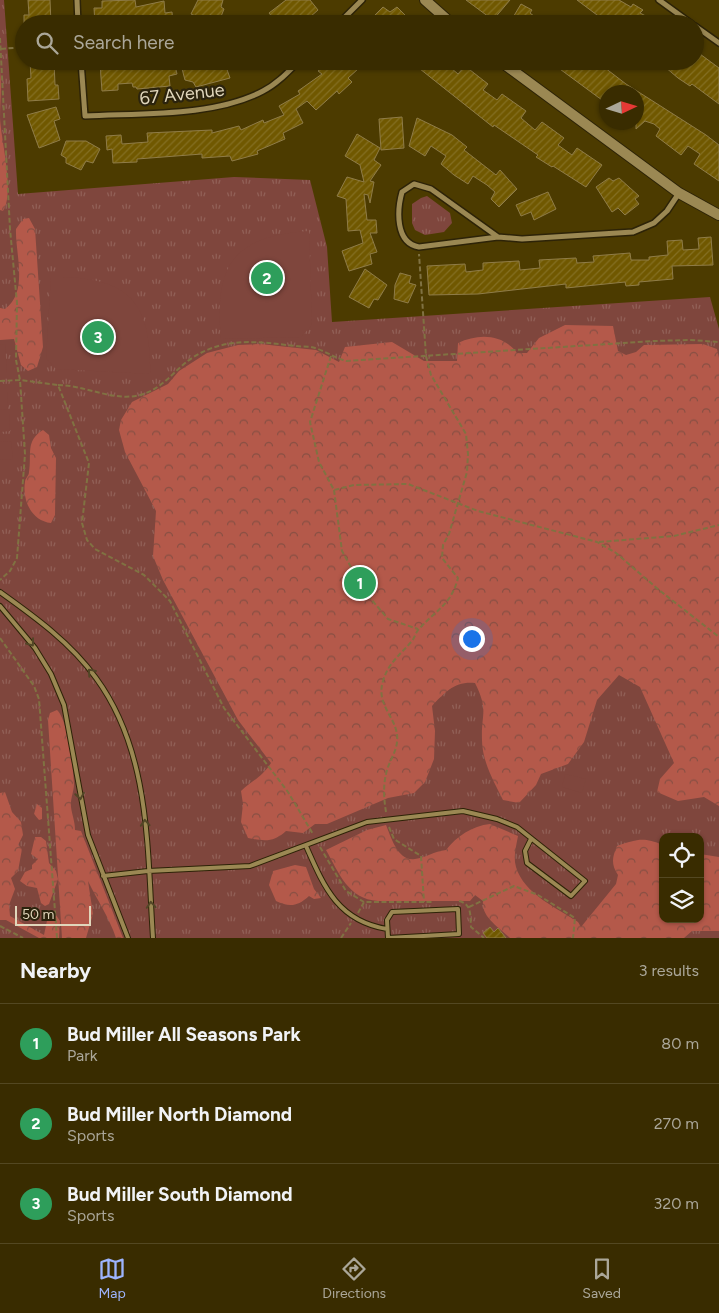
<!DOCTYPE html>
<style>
:root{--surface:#392c00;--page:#40340a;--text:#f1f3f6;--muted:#aba799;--line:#534822;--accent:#9db4fd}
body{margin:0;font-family:Figtree,sans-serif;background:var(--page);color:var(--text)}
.controls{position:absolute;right:15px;bottom:15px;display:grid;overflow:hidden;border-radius:10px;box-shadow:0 1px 4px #0004}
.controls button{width:45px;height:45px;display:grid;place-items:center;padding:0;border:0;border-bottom:1px solid var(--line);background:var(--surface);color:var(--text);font:25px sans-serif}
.compass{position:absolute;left:599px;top:85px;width:45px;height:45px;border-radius:50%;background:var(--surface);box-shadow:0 1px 4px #0004;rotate:86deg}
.scale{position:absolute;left:15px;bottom:12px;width:76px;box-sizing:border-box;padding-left:5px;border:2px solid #e0d6bb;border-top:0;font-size:14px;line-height:18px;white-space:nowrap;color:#e0d6bb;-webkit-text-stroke:4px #2b230d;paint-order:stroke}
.you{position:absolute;left:471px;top:638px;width:18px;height:18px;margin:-12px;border:4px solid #fff;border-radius:50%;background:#1a73e8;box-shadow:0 0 0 8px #1a73e833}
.badge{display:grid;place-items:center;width:32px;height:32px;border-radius:50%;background:var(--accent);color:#fff;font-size:16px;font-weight:700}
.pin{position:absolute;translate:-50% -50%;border:2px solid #fff;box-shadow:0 1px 5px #0006}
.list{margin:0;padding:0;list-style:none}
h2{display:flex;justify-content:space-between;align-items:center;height:65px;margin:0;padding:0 20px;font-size:21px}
h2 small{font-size:16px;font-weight:400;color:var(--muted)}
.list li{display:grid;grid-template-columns:32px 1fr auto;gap:15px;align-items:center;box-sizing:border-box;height:80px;padding:0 20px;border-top:1px solid var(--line)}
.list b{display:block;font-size:19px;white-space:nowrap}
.list p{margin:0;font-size:16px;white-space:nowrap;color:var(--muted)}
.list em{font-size:16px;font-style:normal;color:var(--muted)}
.icon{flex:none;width:28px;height:28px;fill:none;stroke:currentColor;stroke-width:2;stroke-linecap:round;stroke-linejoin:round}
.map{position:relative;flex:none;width:719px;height:938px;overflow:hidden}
.search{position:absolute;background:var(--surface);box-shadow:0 1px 4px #0004;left:15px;right:15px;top:15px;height:55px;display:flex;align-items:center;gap:12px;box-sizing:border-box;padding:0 18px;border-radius:28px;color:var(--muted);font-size:19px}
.sheet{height:305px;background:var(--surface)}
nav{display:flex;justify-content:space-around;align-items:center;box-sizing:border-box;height:70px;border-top:1px solid var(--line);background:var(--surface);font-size:14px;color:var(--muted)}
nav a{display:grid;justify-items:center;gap:2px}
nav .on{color:var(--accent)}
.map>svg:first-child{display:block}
</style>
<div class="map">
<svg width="719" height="938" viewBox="0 0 719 938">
<defs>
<pattern id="grass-tufts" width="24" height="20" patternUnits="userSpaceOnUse" patternTransform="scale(1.25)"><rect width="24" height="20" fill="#7f463d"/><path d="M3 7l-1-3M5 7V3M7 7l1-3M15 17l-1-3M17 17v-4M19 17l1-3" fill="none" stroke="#916057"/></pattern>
<pattern id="forest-crowns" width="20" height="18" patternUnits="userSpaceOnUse" patternTransform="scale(1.25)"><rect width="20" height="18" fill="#b4594a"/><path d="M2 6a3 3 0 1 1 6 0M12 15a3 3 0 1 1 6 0" fill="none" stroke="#874f43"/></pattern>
<pattern id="building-hatch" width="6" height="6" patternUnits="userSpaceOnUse" patternTransform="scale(1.25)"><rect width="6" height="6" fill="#705800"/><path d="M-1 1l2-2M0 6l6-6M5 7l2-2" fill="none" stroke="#846f23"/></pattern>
</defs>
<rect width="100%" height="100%" fill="#4c3b00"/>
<path fill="url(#grass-tufts)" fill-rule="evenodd" d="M 0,0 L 4,0 L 18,194 L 234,177 L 310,180 L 327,247 L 332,322 L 710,297 L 719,329 L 719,938 L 0,938 ZM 663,837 L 700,837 L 700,919 L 663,919 Z
M 427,196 L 450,213 L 452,223 L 444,232 L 425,235 L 415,230 L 412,223 L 412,204 L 421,198 Z"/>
<path fill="url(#forest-crowns)" d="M 0,71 C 2,87 0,102 0,118 C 1,141 15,192 3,211 L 0,210 Z
M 29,218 L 35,229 L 43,347 L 37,367 L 28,371 L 21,365 L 14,339 L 0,340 L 0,308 L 5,309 C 29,292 15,253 16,229 L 23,219 Z
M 565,325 L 613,326 L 618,351 L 626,355 L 636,352 L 644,345 L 703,344 L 717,349 L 719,358 L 719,806 L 704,797 L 678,801 L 657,792 L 660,779 L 674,763 L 640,687 L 619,675 L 597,700 L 584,742 L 568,764 L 541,774 L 536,785 L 519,803 L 503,800 C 494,782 482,761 482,740 C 481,713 489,711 475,683 C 455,681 445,692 432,706 L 435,731 L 434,759 L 425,782 L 414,793 L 388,798 L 327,824 L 315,824 L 303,833 L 286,831 C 273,843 264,841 248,838 L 241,822 L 243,804 L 241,791 C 253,780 261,778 271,763 L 238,720 L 163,580 L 153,556 L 156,511 L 125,452 L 119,430 L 121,420 L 132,402 L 168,384 L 179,371 L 207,353 L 238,345 L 260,344 L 316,350 L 339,362 L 345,347 L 392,342 L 424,361 L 457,361 L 458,343 C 479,333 503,334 517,353 L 527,353 L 539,338 Z
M 43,430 L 49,435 L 51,448 L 56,458 L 55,515 L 51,523 C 32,521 22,501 25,482 C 25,478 29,476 29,472 C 32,454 25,441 43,430 Z
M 57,710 C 68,720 73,768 74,784 C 74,791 70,800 71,807 C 72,815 75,821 75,830 L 81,831 L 123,938 L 116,938 C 109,917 97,900 88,881 L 93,914 L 86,938 L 62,938 L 48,720 L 50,713 Z
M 5,792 L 12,812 L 21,822 L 23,835 L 18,845 L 22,849 L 18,871 L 11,878 L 15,889 L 9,905 L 10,916 L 44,935 L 48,916 L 56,915 L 60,921 L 59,938 L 39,938 L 6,920 L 0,920 L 0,793 Z
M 37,804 L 42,808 L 42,819 L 39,820 L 34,814 Z
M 490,824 L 518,836 C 516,847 513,857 516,867 C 524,894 557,908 578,922 L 581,927 L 616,884 L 618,875 C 611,864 612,858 617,846 C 638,839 643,837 663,845 L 663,919 L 700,919 L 700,854 L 719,857 L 719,931 L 692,931 L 684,938 L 510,938 C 499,927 481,917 483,901 L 475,895 L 470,901 L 378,901 C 348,899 339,873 326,850 L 367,830 L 386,825 C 391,837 398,862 415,859 C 426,858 434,851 446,850 C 457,836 472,826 490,824 Z
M 35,837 L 41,837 L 46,841 L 49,863 L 56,871 L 58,879 L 49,904 L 45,906 L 41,903 L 37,888 L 27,886 L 20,881 L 25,872 L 32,869 L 32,865 L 38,859 L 31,854 Z
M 295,865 L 306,867 L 314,889 L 321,898 L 314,899 L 309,896 C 297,907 289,907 276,901 L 269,885 L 273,871 Z"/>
<path fill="#7f463d" d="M 309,231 L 312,325 L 301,337 L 221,339 C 214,265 233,236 309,231 Z
M 51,277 C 126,276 152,299 150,374 L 56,369 L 46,358 Z
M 5,344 L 7,373 L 0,373 L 0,345 Z
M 0,392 L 7,392 L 8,409 L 0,410 Z
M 0,414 L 9,414 L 10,431 L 0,432 Z
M 11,441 L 13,459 L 0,460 L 0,442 Z
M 565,774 L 586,779 L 582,793 L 562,787 Z"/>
<path fill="url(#building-hatch)" stroke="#8f7c48" d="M 28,0 L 50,0 L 51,24 L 24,24 L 24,15 L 29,15 Z
M 135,0 L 136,7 L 164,1 L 165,13 L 172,12 L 173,24 L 95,24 L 94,8 L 102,8 L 102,1 Z
M 198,0 L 223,0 L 221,7 L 224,9 L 220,19 L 210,15 L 204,20 L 191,14 Z
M 286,0 L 310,0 L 318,10 L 302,24 L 264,24 L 273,18 L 269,13 Z
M 466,0 L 510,0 L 493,20 Z
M 577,0 L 619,0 L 631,7 L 633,4 L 643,10 L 640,13 L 661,24 L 609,24 Z
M 521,4 L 532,10 L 530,13 L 544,24 L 509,24 Z
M 383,7 L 390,12 L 397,7 L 414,24 L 366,24 Z
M 700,54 L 719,68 L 719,104 L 692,84 L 690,86 L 678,78 L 658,61 L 695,61 Z
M 30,61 L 54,61 L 55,85 L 58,85 L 59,99 L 28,101 L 27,79 L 31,78 Z
M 149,61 L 174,61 L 177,74 L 169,76 L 170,86 L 137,89 L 136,87 L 133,87 L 132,83 L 118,84 L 118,90 L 102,91 L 100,64 L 116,63 L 116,65 Z
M 191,61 L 224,61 L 230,78 L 196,87 L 193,82 L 185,80 L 181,65 Z
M 329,61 L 367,61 L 348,78 L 352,82 L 339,94 L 337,91 L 316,110 L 307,101 L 296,109 L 303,123 L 283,133 L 285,139 L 257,151 L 258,154 L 232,161 L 230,156 L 202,158 L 202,154 L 137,159 L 137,162 L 113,163 L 112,149 L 107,150 L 106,136 L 121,135 L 122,144 L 148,142 L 147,133 L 212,130 L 212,133 L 239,126 L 241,130 L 263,120 L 264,123 L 284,115 L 279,106 L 300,94 L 298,91 L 322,74 L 318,71 Z
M 410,61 L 443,61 L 458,74 L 465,66 L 488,84 L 483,90 L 497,100 L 502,94 L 526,111 L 521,118 L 535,130 L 542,122 L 564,138 L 558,145 L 572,155 L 577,148 L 602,165 L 586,187 L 553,166 L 552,167 L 536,157 L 538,155 L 494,125 L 493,127 Z
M 549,61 L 596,61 L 626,84 L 706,135 L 719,145 L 719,181 L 694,164 L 700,154 L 688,146 L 681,155 L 656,136 L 660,129 L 654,124 L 645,121 L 636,129 L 636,92 L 606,92 L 606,103 Z
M 56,107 L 60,119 L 54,121 L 60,140 L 39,148 L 27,115 Z
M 402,117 L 404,148 L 381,150 L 379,119 Z
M 417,118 L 452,135 L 467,147 L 464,150 L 496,175 L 500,170 L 517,189 L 499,207 L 491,199 L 495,192 L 487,185 L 473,176 L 468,184 L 454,175 L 441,164 L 446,156 L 431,146 L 425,156 L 409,146 Z
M 357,134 L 380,148 L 374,160 L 381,165 L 370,181 L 374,182 L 370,203 L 368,195 L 364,194 L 367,220 L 376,220 L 377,233 L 370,233 L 377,252 L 370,254 L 372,264 L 349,271 L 342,251 L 363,243 L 360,230 L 348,231 L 346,199 L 337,196 L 347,177 L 364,182 L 360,165 L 345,156 Z
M 66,141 L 86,141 L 100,149 L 93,163 L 86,161 L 81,170 L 66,163 L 66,158 L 61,155 Z
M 609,178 L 613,181 L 619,178 L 639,196 L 635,199 L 639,204 L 625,215 L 618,208 L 612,212 L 596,187 Z
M 548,192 L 556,209 L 534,220 L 531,212 L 521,216 L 516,205 Z
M 711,237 L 713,265 L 672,266 L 673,279 L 639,282 L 639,285 L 626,286 L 625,282 L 566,288 L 566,284 L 478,294 L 429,295 L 427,266 L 465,264 L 466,272 L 483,270 L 483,263 L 519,261 L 520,270 L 540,268 L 539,260 L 576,258 L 577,263 L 594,262 L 593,256 L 630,253 L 631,260 L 649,260 L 649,257 L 668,255 L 667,241 L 682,240 L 683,250 L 699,249 L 698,238 Z
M 365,269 L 387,285 L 378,300 L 374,299 L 369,308 L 349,297 Z
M 400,273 L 411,276 L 409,283 L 416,285 L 408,303 L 394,299 L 395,285 Z
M 490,927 L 494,932 L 498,928 L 506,938 L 487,938 L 483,933 Z"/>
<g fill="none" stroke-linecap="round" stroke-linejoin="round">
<defs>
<path id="lane" d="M 0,592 C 35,617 71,643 96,678 C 151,753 147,850 153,938
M 0,606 L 35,648 L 51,674 L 64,705 L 88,835 L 128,938
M 306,846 C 324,887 338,921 387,929
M 103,876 L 148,871 L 250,866 L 367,822 L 463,811 L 497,819 L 517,827 L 585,881 L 571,896 L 527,863 L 525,851 L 531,839
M 458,909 L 459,934 L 388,938 L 387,920 L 392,912 Z"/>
<path id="street" d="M 77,0 L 78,24
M 659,0 L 692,24
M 338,24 L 362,0
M 695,26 L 719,43
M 81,61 L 85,116 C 140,113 214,117 263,91 C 277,84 288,72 299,61
M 414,184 L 431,189 L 498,237 L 419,247 C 395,243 397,210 402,192 Z
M 498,237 L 522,239 L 633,232 L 654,223 L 667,211 L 679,193"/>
<path id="secondary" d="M 425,0 L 452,24
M 500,61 L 679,193 L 719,215"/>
</defs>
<use href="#lane" stroke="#2d2307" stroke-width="6"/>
<use href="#street" stroke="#2d2307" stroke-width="8"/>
<use href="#secondary" stroke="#2d2307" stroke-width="12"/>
<path stroke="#807242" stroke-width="2" stroke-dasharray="5 2.5" stroke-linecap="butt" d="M 0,38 L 10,229 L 17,303 L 16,360 L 20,380 L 25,454 L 17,558 L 10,571 L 0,580
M 1,49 L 24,47
M 331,356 L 310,422 L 319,462 L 334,490 L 354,485 L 408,484 L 478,511 L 597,542 L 616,553 L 659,590 L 719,637
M 0,381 L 20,380 L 58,385 L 89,463 L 82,523 L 87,540 L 95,549 L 144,575 L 170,601 L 224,708 L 288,792 L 313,834
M 58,385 C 85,385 113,402 140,395 C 163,389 174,370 192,358 C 226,336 259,342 296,346 C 301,347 306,346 311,347 C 322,349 335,358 346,361 L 654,341 L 690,340 L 719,342
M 334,490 L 342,551 L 365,592 L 388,619 L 418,629
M 599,542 L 674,536 L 719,525
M 0,638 L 34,686 L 39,699 L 57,938
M 386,812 C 384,800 383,787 386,774 C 388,763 396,753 397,742 C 400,719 375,707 383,681 C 388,663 401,654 412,641 C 415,637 416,631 420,628 C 437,609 451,605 458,578 L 442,558 L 443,545 L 449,534 L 467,472 L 468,454 L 466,434 L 431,375 L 426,356 L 419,254
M 389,827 L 394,839 L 421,856 L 424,902
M 320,847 L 346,891 L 364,902
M 459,901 C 472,904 470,915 471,927 L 484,938
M 469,907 L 514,886 L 538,895 L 575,918 L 573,938
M 358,913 L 364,902 L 432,902
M 0,926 L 23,938
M 341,938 L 351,923"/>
<use href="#lane" stroke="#9b8853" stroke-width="4"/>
<use href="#street" stroke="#9b8853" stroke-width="5"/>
<use href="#secondary" stroke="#9b8853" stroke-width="10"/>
</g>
<defs><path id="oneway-chevron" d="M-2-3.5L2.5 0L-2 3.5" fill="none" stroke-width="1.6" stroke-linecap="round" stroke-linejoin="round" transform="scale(1.25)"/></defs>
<g stroke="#524626">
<use href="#oneway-chevron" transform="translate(31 643) rotate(53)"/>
<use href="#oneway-chevron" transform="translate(91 672) rotate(-131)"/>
<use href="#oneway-chevron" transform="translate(80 796) rotate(81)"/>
<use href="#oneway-chevron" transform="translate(145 823) rotate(-94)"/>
<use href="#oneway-chevron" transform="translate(151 905) rotate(-94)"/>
</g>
<g text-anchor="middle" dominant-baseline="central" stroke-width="4.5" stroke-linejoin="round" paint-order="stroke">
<g font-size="18" fill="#e0d6bb" stroke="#2b230d">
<text transform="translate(182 94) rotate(-6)">67 Avenue</text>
</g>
</g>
</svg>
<div class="controls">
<button><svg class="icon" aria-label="locate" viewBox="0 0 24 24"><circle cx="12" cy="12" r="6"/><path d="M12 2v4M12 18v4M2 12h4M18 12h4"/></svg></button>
<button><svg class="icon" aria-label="layers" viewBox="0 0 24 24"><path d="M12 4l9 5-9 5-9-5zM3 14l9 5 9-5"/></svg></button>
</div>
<svg class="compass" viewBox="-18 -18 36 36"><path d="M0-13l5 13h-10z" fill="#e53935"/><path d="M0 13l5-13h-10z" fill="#aba799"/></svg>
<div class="scale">50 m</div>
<div class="you"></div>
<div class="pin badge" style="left:360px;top:583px;background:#2e9e5b">1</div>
<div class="pin badge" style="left:267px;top:278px;background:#2e9e5b">2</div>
<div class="pin badge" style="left:98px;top:337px;background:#2e9e5b">3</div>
<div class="search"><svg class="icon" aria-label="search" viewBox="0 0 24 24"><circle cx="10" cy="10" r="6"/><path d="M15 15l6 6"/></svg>Search here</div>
</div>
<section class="sheet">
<h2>Nearby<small>3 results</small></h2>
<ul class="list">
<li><span class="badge" style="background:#2e9e5b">1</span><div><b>Bud Miller All Seasons Park</b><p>Park</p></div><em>80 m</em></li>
<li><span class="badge" style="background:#2e9e5b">2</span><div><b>Bud Miller North Diamond</b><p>Sports</p></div><em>270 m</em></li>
<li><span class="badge" style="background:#2e9e5b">3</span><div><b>Bud Miller South Diamond</b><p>Sports</p></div><em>320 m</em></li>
</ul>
</section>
<nav>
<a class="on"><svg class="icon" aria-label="map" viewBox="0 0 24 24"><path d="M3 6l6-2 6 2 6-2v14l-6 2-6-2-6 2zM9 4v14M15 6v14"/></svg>Map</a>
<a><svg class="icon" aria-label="directions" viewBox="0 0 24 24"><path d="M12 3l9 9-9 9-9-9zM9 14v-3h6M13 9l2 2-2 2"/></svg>Directions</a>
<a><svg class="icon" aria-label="saved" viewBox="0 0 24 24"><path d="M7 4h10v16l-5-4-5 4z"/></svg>Saved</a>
</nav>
